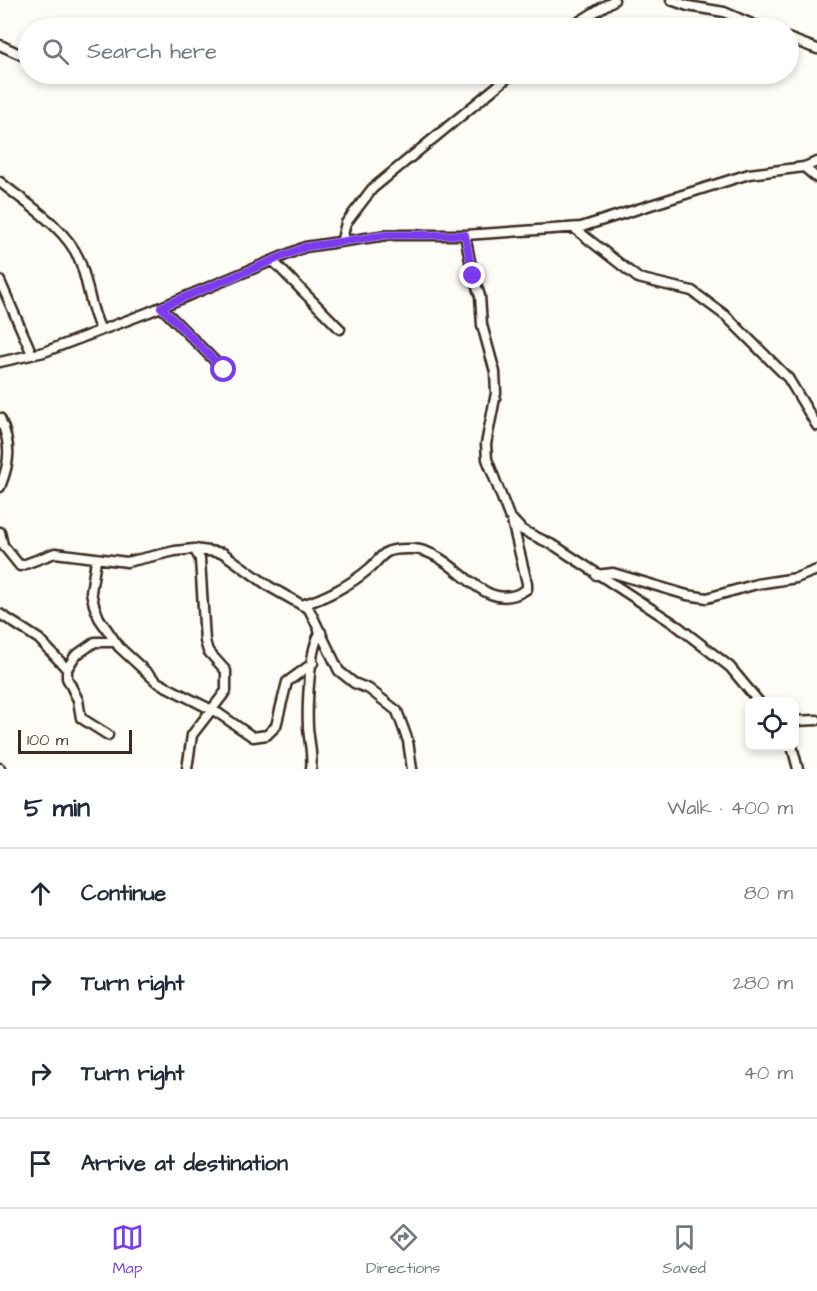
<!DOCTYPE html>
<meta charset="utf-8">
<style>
:root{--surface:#fff;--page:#f2f2f3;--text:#1f2937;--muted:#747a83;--line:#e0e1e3;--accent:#7c3aed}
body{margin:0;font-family:"Architects Daughter",sans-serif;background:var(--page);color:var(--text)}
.controls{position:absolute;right:18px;bottom:18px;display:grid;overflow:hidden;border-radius:12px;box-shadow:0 3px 9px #0003}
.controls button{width:54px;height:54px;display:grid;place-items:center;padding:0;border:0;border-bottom:2px solid var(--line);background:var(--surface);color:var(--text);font:30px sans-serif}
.scale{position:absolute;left:18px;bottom:15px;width:114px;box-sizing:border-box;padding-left:6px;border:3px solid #3b2a1e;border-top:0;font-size:16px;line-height:21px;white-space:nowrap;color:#3b2a1e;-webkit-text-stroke:4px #fdfcf7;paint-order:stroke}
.stop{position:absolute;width:18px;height:18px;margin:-14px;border:4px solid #7c3aed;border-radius:50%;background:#fff}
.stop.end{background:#7c3aed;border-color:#fff;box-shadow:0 2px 6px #0008}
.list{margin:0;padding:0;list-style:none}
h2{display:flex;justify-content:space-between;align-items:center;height:78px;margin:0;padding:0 24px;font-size:26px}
h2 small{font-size:20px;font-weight:400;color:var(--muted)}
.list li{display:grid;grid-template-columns:39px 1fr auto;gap:18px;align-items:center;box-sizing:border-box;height:90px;padding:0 24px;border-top:2px solid var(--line)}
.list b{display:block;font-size:22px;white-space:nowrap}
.list em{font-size:20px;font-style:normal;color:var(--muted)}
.icon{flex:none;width:33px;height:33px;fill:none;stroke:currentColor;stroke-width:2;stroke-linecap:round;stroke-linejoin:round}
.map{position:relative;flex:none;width:817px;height:769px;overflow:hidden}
.search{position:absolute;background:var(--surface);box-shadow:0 3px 9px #0003;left:18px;right:18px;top:18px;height:66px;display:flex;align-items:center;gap:15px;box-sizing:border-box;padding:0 21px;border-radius:33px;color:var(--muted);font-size:22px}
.sheet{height:438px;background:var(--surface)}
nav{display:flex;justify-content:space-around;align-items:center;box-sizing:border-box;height:84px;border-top:2px solid var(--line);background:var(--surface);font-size:16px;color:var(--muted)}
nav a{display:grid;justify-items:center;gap:3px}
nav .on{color:var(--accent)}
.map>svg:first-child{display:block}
</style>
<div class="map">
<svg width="817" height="769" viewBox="0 0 817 769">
<rect width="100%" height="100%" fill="#fdfcf7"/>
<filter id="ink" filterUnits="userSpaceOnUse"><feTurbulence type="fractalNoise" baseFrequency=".0167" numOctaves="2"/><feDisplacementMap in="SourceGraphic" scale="12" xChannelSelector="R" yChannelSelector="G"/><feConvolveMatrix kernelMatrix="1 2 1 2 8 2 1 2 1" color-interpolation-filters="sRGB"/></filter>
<g filter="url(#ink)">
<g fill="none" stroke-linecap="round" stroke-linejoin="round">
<defs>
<path id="street" d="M 671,0 L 688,6 L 724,12 L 761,28
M 569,28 L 614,0
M 788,38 L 817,49
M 0,45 L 28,58
M 804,167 L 817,178
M 0,182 C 27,204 65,227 79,259 C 89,283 89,307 101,330
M 574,228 L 638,278 L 692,291 L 726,316 L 788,378 L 817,426
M 465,235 L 473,276 L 480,296 L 482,325 L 495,372 L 496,393 L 486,444 L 487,459 L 509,516 L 522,530 L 555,546 L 676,625 L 730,667 L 759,702
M 342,239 L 346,223 L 372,189 L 512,74
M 273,261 L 340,329
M 0,281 L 32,354
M 161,307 L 224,370
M 0,362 L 44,352 L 149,312 L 305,247 L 387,235 L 465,235 L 581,227 L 749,174 L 804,167 L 817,162
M 0,418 C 11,444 11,460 0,487
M 0,532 L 3,545 L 20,566 L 55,553 L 127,562 L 175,551 L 194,549 L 223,553 L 270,587 L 309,609 L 339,671 L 354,683 L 369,689 L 397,711 L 408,741 L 412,769
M 96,560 L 91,592 L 94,605 L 99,618 L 119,647 L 157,682 L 218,713 L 253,737 L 267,735 L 276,726 L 287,682 L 313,663
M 596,575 L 613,573 L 687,595 L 707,598 L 757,584 L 796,578 L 817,570
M 301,605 C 324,599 352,584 370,568 C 376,563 380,556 387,552 C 394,548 406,549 414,549 C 458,553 483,619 527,589 L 527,583 L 512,521
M 0,614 L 39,639 L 67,669
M 794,721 L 817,720
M 108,735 L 81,718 L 78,700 L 67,678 L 67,669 L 75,656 L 95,642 L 115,642
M 792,746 L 798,769
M 0,768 L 0,769
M 187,769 L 192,735 L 226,691 L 226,671 L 208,651 L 205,641 L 200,559 L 194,549
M 311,769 C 313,754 309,742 308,727 C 307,707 309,646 321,632"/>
</defs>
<use href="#street" stroke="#3b2a1e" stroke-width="13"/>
<use href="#street" stroke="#fdfcf7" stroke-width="8"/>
</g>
</g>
<g fill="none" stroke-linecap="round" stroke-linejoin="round" filter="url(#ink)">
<path stroke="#7c3aed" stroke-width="8" d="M 224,370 L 161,307 L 305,247 L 387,235 L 465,235 L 473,276"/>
</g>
</svg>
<div class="controls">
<button><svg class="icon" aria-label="locate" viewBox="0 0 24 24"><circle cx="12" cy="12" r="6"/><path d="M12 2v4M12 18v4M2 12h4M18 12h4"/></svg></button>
</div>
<div class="scale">100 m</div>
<div class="stop" style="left:224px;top:370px"></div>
<div class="stop end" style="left:473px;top:276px"></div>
<div class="search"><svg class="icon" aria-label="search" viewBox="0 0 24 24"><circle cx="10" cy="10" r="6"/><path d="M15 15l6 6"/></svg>Search here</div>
</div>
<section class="sheet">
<h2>5 min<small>Walk · 400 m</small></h2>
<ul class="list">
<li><svg class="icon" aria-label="ahead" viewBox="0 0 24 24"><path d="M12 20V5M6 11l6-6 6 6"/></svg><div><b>Continue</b></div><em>80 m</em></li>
<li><svg class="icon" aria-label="right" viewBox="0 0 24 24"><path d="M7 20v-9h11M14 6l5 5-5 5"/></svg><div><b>Turn right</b></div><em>280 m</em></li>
<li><svg class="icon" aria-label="right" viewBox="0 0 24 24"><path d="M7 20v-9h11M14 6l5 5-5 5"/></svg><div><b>Turn right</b></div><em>40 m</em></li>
<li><svg class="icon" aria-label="arrive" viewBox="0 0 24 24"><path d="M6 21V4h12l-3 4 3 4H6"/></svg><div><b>Arrive at destination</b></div></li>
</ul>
</section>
<nav>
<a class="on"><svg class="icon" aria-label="map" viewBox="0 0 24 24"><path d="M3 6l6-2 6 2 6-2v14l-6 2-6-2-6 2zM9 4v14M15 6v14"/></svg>Map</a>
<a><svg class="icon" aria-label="directions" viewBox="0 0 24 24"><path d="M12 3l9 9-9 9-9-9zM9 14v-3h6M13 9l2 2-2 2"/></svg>Directions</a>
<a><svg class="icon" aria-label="saved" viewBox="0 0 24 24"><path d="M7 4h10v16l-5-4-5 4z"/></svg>Saved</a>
</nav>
